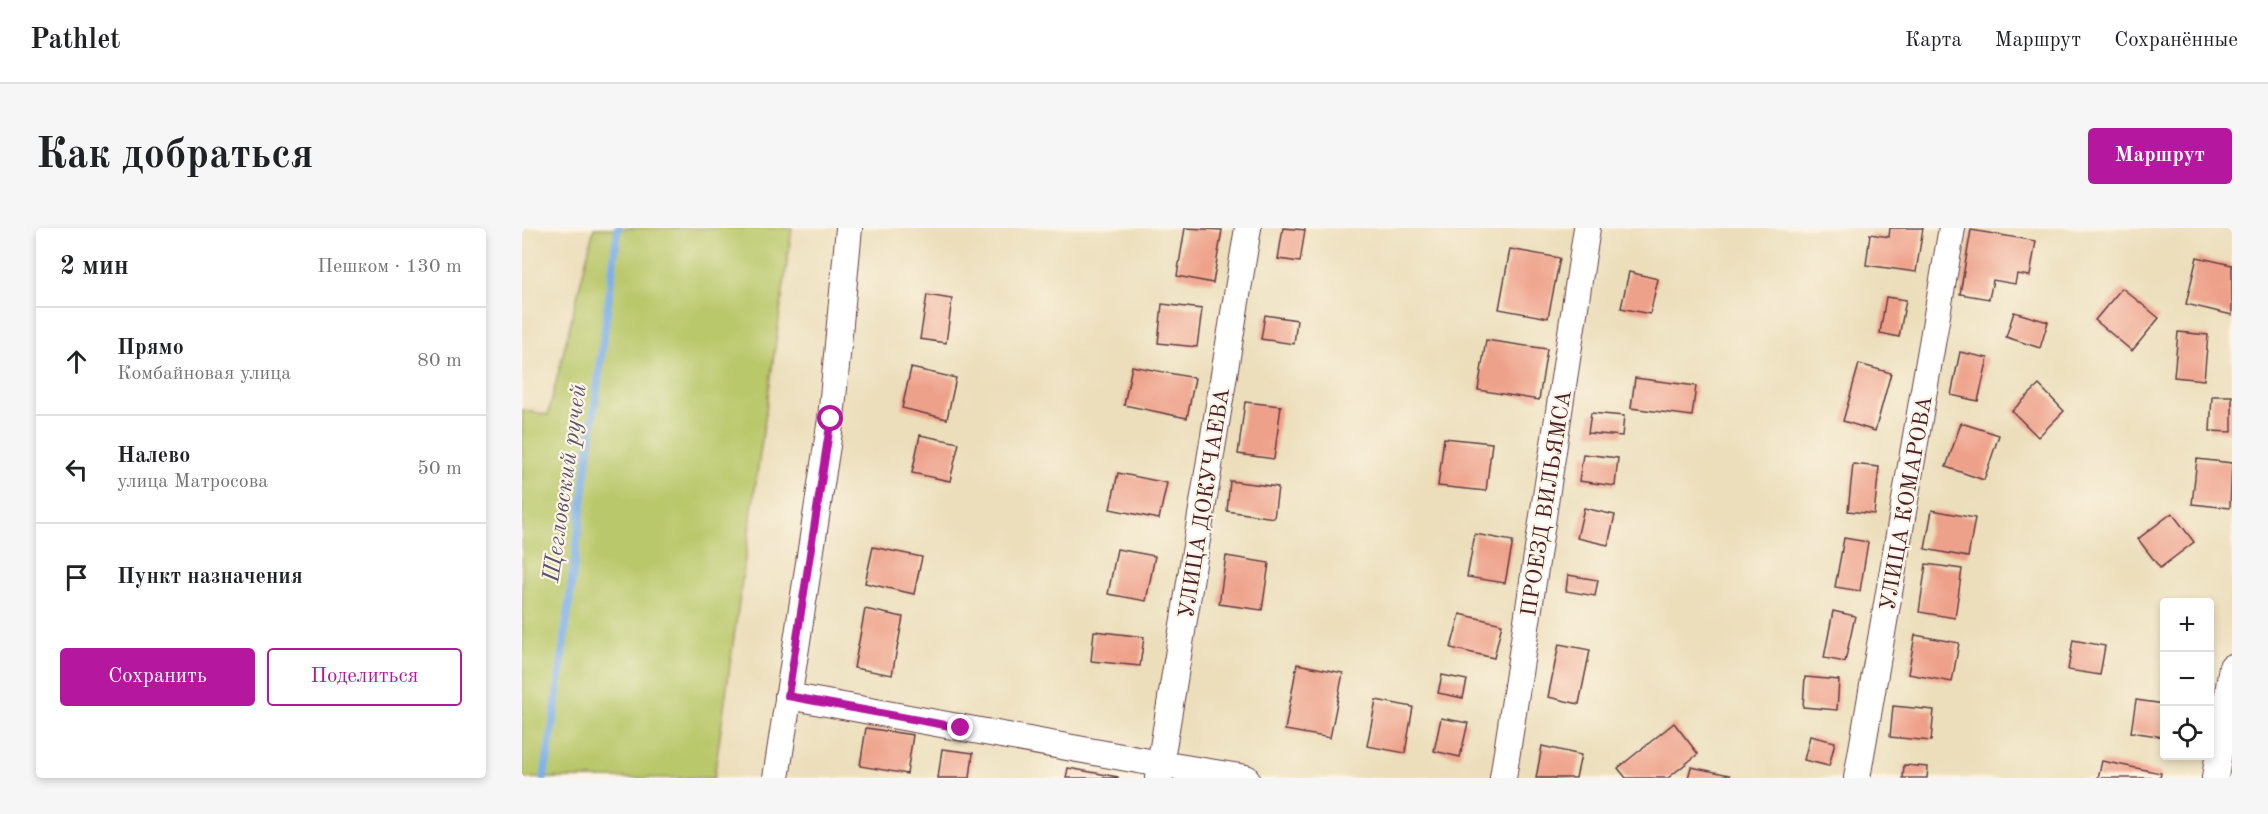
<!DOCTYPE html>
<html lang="ru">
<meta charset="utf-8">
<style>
:root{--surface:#fff;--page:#f6f6f6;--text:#202124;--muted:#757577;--line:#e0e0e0;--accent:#b5179e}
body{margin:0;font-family:"Old Standard TT",serif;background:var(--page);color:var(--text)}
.controls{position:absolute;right:18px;bottom:18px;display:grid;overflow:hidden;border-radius:6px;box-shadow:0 3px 9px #0003}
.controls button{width:54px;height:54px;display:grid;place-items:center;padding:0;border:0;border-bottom:2px solid var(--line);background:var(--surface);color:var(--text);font:30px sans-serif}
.stop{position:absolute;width:18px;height:18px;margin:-14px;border:4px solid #b5179e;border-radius:50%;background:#fff}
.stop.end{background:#b5179e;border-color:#fff;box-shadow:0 2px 6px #0008}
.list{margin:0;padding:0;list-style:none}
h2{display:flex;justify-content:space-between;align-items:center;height:78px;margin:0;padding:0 24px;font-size:26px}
h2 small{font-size:20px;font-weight:400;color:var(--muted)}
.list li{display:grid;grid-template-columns:39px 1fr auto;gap:18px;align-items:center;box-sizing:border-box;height:108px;padding:0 24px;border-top:2px solid var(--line)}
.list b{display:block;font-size:22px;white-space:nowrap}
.list p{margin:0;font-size:20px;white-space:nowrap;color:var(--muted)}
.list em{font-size:20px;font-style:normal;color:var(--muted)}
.actions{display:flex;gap:12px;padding:18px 24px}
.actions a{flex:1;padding:14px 0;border:2px solid var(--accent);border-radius:6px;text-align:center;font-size:21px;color:var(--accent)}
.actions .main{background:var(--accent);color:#fff}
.icon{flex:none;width:33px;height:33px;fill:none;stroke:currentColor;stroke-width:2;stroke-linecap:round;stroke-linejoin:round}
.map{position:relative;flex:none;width:1710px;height:550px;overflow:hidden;border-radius:6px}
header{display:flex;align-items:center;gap:36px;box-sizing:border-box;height:84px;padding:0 30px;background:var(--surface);border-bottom:2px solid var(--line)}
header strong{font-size:28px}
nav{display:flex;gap:33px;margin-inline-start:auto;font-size:21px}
.intro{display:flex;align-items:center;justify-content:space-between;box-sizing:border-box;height:144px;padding:0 36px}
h1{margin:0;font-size:42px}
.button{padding:15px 27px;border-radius:6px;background:var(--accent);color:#fff;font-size:21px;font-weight:700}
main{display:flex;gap:36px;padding:0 36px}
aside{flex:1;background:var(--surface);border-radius:6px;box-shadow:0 3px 9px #0003}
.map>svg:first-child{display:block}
.green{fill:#b9c86a;stroke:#82744a;stroke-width:1.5}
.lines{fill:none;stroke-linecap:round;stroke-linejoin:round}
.stream{stroke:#7daee8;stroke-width:8}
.building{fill:#eea18a}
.street-casing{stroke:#623c41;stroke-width:28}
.street{stroke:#fff;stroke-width:26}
.route{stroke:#b5179e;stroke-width:8}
.labels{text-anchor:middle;stroke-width:4.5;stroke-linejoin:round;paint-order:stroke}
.street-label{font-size:22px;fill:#4a1f2b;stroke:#fcf5e5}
.water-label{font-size:24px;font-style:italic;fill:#5c516d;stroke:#fcf5e5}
</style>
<header>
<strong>Pathlet</strong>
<nav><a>Карта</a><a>Маршрут</a><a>Сохранённые</a></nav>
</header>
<div class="intro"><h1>Как добраться</h1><a class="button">Маршрут</a></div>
<main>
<aside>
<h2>2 мин<small>Пешком · 130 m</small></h2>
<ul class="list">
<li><svg class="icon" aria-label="ahead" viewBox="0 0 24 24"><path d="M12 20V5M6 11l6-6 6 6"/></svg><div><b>Прямо</b><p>Комбайновая улица</p></div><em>80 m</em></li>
<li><svg class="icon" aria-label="left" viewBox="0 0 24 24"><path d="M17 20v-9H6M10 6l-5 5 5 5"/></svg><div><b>Налево</b><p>улица Матросова</p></div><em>50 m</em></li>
<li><svg class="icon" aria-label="arrive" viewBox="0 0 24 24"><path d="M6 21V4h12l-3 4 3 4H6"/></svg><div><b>Пункт назначения</b></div></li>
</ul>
<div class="actions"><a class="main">Сохранить</a><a>Поделиться</a></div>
</aside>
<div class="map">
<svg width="1710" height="550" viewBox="0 0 1710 550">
<rect width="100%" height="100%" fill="#fcf5e5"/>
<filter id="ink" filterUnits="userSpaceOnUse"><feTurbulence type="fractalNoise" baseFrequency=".0167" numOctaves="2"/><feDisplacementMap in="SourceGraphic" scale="12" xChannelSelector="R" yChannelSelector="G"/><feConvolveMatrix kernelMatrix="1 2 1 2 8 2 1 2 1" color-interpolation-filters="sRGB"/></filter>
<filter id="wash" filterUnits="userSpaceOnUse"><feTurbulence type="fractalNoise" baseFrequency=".008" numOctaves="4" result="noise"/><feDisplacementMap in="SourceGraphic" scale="24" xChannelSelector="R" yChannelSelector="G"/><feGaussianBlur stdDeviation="1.35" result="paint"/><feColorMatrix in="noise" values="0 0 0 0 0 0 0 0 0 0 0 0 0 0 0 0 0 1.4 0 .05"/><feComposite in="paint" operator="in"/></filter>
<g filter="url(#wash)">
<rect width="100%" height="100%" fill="#ecdebb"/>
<path class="green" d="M72,0H270L192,550H0V182L26,187Z"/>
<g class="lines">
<path class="stream" d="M22,550L32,491L96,0"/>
</g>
<g id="blocks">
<g class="building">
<path d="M663,0L700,2L691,55L655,48Z"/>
<path d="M761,0L783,2L778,34L756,31Z"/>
<path d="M1368,0H1401L1394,44L1344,37L1348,6L1367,9Z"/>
<path d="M1449,2L1514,13L1508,48L1495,46L1493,56L1471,52L1467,71L1438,66Z"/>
<path d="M988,21L1038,30L1026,90L977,81Z"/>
<path d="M1675,29L1710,37V87L1664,76Z"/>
<path d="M1107,44L1136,51L1128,86L1099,80Z"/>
<path d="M1600,60L1637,90L1610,123L1573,92Z"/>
<path d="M405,67L430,71L424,115L398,111Z"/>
<path d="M1364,69L1384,72L1377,109L1358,105Z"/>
<path d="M640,76L680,81L675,119L636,115Z"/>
<path d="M1492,84L1526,94L1518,120L1484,109Z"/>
<path d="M743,87L775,92L772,116L739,111Z"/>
<path d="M1656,104L1686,107L1682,152L1652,149Z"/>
<path d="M964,112L1025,121L1017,172L956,162Z"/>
<path d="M1438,124L1466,130L1456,173L1429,167Z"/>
<path d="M1337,136L1369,145L1353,203L1321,193Z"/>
<path d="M610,138L673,150L665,190L602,177Z"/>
<path d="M389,140L434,150L425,191L380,180Z"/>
<path d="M1113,150L1174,158L1170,188L1109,180Z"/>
<path d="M1517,157L1542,183L1516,209L1490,183Z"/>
<path d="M1690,168H1710V204L1688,203Z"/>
<path d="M723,174L759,178L752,231L716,226Z"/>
<path d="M1069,185L1102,188L1100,208L1066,205Z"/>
<path d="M1439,195L1477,207L1462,252L1424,239Z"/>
<path d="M398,207L437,215L428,253L390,245Z"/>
<path d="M922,210L970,215L964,263L916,258Z"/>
<path d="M1061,226L1096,230L1093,258L1057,253Z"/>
<path d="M1675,231L1710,235L1708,280L1670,276Z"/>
<path d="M1331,236L1357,239L1352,286L1326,283Z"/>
<path d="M596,245L645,255L637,291L588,281Z"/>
<path d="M708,253L756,259L752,290L705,283Z"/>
<path d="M1062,280L1093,287L1086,317L1055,310Z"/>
<path d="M1410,282L1453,290L1446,329L1403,321Z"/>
<path d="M1650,285L1672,314L1638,340L1616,311Z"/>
<path d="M953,306L991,313L983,355L945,349Z"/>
<path d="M1322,310L1346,314L1338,363L1313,359Z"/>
<path d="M351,319L400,329L392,366L343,355Z"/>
<path d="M595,321L633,328L624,373L586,366Z"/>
<path d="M704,328L747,335L740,382L697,376Z"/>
<path d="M1404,336L1440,341L1433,390L1397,384Z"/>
<path d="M1046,347L1076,352L1073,368L1044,363Z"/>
<path d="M343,381L381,389L370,447L332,440Z"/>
<path d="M1311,383L1333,388L1323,434L1302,430Z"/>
<path d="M938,386L980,396L972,430L929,420Z"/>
<path d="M572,403L622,409L618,438L569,433Z"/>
<path d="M1393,407L1437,415L1430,454L1386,446Z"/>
<path d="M1551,412L1583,418L1578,447L1546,442Z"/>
<path d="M1037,416L1068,422L1057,476L1026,469Z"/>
<path d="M775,436L821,445L808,510L763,502Z"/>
<path d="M920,447L945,452L941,470L916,465Z"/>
<path d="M1283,449L1317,452L1315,482L1281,479Z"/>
<path d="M854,472L891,479L883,525L845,518Z"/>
<path d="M1614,472L1642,476V509L1609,504Z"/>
<path d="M1371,478L1412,482L1409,513L1368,509Z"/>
<path d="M919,490L946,495L938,529L912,523Z"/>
<path d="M1152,495L1176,526L1146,550H1104L1096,540Z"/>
<path d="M344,500L391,507L385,546L338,538Z"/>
<path d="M1288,508L1313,514L1307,538L1282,532Z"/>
<path d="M1020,518L1059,527L1054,550H1014Z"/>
<path d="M420,521L451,525L448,550H416Z"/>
<path d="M1580,533L1639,545L1638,550H1576Z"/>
<path d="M1382,537L1406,539L1405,550H1381Z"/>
<path d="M1169,539L1208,547V550H1166Z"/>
<path d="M546,540L596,549V550H544Z"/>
</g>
</g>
</g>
<g filter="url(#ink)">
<use href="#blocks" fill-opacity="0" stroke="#623c41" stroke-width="1.5"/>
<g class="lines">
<g class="street-casing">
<g id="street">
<path d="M266,468L638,536L724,550"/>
<path d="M254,550L309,191L327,0"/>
<path d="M636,550L726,0"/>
<path d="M981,550L1065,0"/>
<path d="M1335,550L1430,0"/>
<path d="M1693,550L1710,439"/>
</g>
</g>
<use href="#street" class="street"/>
</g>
</g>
<g class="lines" filter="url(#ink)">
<path class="route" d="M309,191L266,468L439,500"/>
</g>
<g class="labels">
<g class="street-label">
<text transform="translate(681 275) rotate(-81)" y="8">УЛИЦА ДОКУЧАЕВА</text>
<text transform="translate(1023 275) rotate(-81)" y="8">ПРОЕЗД ВИЛЬЯМСА</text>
<text transform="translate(1383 275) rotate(-80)" y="8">УЛИЦА КОМАРОВА</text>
</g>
<g class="water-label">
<text transform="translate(42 255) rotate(-82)" y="8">Щегловский ручей</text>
</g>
</g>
</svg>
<div class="controls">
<button>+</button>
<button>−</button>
<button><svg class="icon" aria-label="locate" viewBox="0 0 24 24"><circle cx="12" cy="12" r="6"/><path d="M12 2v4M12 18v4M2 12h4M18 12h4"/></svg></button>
</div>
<div class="stop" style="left:309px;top:191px"></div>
<div class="stop end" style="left:439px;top:500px"></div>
</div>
</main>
